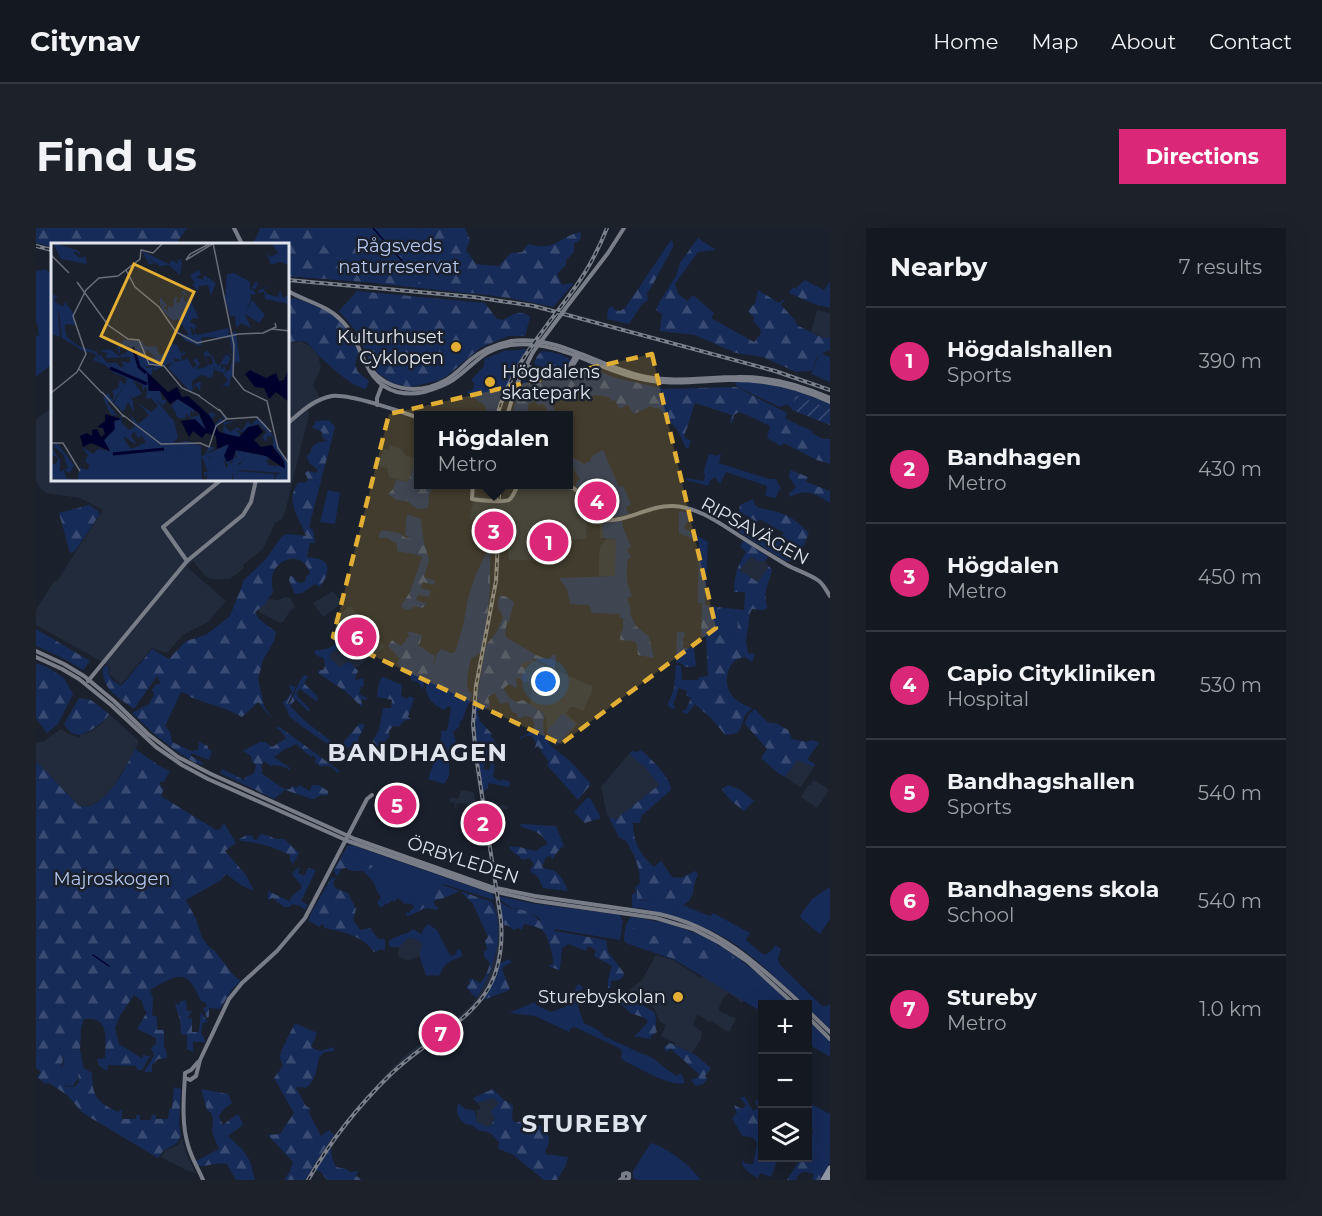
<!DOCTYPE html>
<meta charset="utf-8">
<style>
:root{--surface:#141821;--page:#1d212a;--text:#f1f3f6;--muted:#9da0a5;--line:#33373f;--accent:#db2777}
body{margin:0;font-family:Montserrat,sans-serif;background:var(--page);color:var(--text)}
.controls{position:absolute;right:18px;bottom:18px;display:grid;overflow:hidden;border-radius:0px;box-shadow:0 6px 24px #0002}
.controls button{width:54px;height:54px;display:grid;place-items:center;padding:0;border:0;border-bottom:2px solid var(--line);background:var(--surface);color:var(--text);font:30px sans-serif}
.you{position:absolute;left:510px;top:454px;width:21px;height:21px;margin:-15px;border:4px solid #fff;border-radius:50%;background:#1a73e8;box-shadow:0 0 0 9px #1a73e833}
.badge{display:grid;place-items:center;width:39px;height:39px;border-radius:50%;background:var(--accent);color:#fff;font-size:20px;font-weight:700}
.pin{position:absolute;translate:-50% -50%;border:3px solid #fff;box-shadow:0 2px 6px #0006}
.popup{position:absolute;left:378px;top:183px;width:159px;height:78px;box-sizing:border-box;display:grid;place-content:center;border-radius:0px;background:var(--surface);filter:drop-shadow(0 2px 4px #0005);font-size:20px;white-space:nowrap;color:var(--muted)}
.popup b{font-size:22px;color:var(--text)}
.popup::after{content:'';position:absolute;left:50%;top:100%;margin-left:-12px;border:12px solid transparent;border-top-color:var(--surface)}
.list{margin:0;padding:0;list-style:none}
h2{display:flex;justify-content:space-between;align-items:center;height:78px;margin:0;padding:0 24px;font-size:26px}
h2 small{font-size:20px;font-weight:400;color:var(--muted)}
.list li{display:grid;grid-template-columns:39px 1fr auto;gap:18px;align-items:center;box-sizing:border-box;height:108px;padding:0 24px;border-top:2px solid var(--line)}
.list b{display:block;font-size:22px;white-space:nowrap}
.list p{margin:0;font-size:20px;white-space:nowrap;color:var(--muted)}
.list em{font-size:20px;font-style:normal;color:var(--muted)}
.icon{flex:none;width:33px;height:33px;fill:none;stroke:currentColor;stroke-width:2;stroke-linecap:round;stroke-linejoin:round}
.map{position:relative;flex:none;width:794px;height:952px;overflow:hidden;border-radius:0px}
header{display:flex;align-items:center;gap:36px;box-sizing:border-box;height:84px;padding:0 30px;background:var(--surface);border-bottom:2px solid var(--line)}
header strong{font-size:28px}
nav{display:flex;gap:33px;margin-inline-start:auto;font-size:21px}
.intro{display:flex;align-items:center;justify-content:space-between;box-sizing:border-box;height:144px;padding:0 36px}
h1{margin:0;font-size:42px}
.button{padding:15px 27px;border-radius:0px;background:var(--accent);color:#fff;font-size:21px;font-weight:700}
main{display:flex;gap:36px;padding:0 36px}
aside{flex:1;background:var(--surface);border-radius:0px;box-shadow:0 6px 24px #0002}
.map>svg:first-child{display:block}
.built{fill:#222b3c}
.green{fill:#172b59}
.forest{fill:url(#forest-firs);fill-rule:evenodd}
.wetland{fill:url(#wetland-marsh)}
.garden{fill:url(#garden-furrows)}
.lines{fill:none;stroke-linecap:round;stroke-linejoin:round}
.stream{stroke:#00002c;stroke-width:1.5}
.secondary{stroke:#787d87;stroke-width:4}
.primary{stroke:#9097a5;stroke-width:5}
.rail-casing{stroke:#7a808a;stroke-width:4}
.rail{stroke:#1a202c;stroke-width:1.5;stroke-dasharray:4.5;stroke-linecap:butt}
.secondary-bridge{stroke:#787d87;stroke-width:4}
.marked{fill:#e2af34;fill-opacity:0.2;stroke:#e2af34;stroke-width:4.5;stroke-dasharray:12 8;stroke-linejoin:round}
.poi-dot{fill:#e2af34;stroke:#1a202c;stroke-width:2}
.labels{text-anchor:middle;stroke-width:5;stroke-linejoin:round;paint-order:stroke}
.park-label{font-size:18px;fill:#b5c8f0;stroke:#1a202c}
.poi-label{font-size:18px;fill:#dfe4ec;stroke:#1a202c;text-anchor:end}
.street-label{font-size:18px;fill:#dfe4ec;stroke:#1a202c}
.district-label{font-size:24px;font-weight:bold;letter-spacing:1.5px;fill:#dfe4ec;stroke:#1a202c}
.inset-river{fill:none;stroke:#00002c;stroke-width:3}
.inset-road{fill:none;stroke:#696e79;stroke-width:1.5}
.view{fill:#e2af34;fill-opacity:0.15;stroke:#e2af34;stroke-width:3}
.inset-edge{fill:none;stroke:#dfe4ec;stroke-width:3}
</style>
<header>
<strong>Citynav</strong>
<nav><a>Home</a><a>Map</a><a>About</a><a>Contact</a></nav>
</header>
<div class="intro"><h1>Find us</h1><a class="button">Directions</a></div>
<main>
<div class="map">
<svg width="794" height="952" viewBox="0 0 794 952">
<defs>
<pattern id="forest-firs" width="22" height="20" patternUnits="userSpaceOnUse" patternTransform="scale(1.5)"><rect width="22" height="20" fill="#172b59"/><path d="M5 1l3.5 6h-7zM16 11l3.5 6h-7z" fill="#384a71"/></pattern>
<pattern id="wetland-marsh" width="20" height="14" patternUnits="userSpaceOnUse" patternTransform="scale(1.5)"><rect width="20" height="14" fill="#172b59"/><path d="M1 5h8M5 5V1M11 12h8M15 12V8" fill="none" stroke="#384a71"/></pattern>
<pattern id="garden-furrows" width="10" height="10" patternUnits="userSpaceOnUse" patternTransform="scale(1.5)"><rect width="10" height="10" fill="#172b59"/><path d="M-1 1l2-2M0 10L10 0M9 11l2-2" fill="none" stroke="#384a71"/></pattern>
</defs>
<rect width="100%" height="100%" fill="#1a202c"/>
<g class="built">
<path d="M781,82L794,85V110H788L775,104Z"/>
<path d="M264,113L274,118L282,128L285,139L277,157L286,174L272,182L273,186L250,281L246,291L239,295L227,321L207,337L208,340L194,351H175L170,349L157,333L151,339L190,373L172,394L147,407L131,425L116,420L85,456L74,447L73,444L74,441L70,436L0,397V382L18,353H21L67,282L44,270L10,265L4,260L0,253V191L13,182H16V252H252V116Z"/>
<path d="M354,217L365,221L370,228L377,229L381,235L378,237L372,254L353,249L351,240L339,237L342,229H345L348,221L352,222Z"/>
<path d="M553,253L555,254L559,261L561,262L569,281L564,288L566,289L568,294L567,304L568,310H564V297L551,295L550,311H526V333L473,332L469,294L454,293L451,295L449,304L439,300L441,293L433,291L439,268L472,270L480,258L523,257L540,258L543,260L545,257Z"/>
<path d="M572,311L580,312V348H563V326L565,316L567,317L568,313Z"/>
<path d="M715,329L722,333H729L733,338L723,354L702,342Z"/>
<path d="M297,363L306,375L287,389L277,375Z"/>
<path d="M249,369L254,370L259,379L254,383L247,394L244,395L223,384L222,380L229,373L233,371L242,372Z"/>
<path d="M315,378L329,401L347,416L348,419L323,438L306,442L292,427L304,413L303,404L297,391Z"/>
<path d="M495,431L556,458V463L547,483L538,479H535L530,485L542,496L520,519L511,505L510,488L495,478L494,474L496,460L491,452L484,438V436Z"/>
<path d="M73,486L103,513L92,536L86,543L79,557L66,571L59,575L49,579L43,578L0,533V515L8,513L25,501L33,506L44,510V507L52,505L66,496Z"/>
<path d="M593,526L609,539L623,557L578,593L571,587L565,559Z"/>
<path d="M761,531L778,539L766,558L764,559L749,549Z"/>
<path d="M778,552L788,558L793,562L781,580L765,569L772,557L774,558Z"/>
<path d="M425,562L437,564L440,573L472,578L471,582L443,578L444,590L430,587L433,577L421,575L420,580H419V575L413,574L415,569L422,571Z"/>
<path d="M459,673H463L467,694L466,726L460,746L451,765L435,785L436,786L433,789L431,788L381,824L356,846L299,912L273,952H269L292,915L349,847L372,825L416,794L431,781L441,770L453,747L459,729L462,707Z"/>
<path d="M372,710L380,711L386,716L387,719L384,728L372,733L362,728L363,719Z"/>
<path d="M620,727L637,732L665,750L672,740L711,769L706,775L693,765L688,769L682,782L693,788L700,790L694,803H690L676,793L674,794L661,786L657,797L666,804L665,811L656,825L638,817L639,815L625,808L630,797L624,794L618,780L598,769L593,762L606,752Z"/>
<path d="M457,870L463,875L454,899L439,894L441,887L439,883L445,880L441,875Z"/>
<path d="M146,910L150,925L159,944H154L125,929L129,923L143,916Z"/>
</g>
<g class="green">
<path d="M223,0H382L391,21L443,40L438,66L329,54L252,48V16H218L224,1Z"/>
<path d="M16,40V136L0,149V107L3,108L1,95H0V43L9,41L14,45Z"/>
<path d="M491,121L473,151L460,187H455L451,183L448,177L430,164L435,163L438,159V154H436V151L448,138V131L468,123Z"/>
<path d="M784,125L794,129V154L775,146Z"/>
<path d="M699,154C732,153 764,163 794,176V181L760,167L755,180L751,176L744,179L701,159Z"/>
<path d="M533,221L538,230L548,236L554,233L556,228L566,222L568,224L583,259L587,258L595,276L590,279L593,286L580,289L564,288L563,284L568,281L561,262H559L555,254C550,253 546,256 543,261L540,258L541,253L544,252L543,250L533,233Z"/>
<path d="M673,226L682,228L683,226H685L683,235L733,251H740L745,261L743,262L740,270L729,268L731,258L690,244L684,256L679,249L674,253L672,258L650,252V250L668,253L669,247L667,245Z"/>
<path d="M292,262L304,265L299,296L284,294Z"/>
<path d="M643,283L656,285L648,300L672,314L669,376L662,375L663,314L643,305Z"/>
<path d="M371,286L385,291L388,315L378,313L369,307Z"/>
<path d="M586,293L587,299L595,319L591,321L595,330L592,331C590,344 590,355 596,368L591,370L595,382L594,386L600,398L598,400L587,390H584L583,386L556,385L554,379L552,377L534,376L531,361L523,350L579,348L580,312L568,310L566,300L568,294Z"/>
<path d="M452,314L451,330L452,337V356L449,367L451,374L446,399L436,407L442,409L440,419L442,424L441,428L435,430C433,439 429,457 433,464L436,465L434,475L432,476L426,493H424L423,499L417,504L423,524L413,526V548L408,556L392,551C394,546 395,542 397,537C398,534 400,531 402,528C404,522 405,511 405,503H411L415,481L413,478L408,482C399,477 392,473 390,462C390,459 390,455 388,452L397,446L396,442L400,430L399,428L405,421L415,425L419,424L427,398L432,370L440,346L449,327Z"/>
<path d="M686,380L693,381C700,389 703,393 701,403C691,409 685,408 675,404L673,397V385Z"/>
<path d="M526,486H528L538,495L540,496L521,517L520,516L522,513L511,503Z"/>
<path d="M316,617L457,666L458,672L407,656L401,661L400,672L396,673L393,680L388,681L375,687L373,684L378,679C376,675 373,675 369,676L362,670L358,674L356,672L352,676L351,675L345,680L341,675L345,669C340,664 340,658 336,652H338V646L334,641L332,632L320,627L309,629L306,628L311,618Z"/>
<path d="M794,659V691L784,706L767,692L764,688L776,671Z"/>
<path d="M601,663V668L605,673C610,673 616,672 621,673C632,675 636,681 647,677L661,683L674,688L677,685L714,705L710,712L725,725L729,727L735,723L739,717L745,721L742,730L744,737L786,778H791L794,775V801L772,780V776H768C740,751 713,721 678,704C654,692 629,686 603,680L598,681L596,678V667Z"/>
<path d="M462,668L495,675L584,687L587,693L584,712L518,701L515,695L504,694V691L497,686L480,680L477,681L463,671Z"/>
<path d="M595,689C670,698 703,727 755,776H726V784L639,732L590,715L588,713C588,706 589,694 595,689Z"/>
<path d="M392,696L401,702L413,726L416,728L420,726L421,722L424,721L427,728C413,734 410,733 403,748L395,747L390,748C389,741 383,732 384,726C384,722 386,720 386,716L380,711L372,710L363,719H355L353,717V713L359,709L364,708V707L374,704L377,701L385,706C388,703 387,699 392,696Z"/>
<path d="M542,756L547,759L543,768L546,770L542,779L548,795L562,802L568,808L604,825C619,828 628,841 641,848L645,845L649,855C634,859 605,841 590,834L585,830L586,825L585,821L541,800L537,799L534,801L533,804L499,788L473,785L499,774L500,777L515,784L529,779Z"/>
<path d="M772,792L794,813V829L772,816Z"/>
<path d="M37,821L44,822L48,840L42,846V850L37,858C27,861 24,850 24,841L27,837L28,827Z"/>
<path d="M772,872C778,879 786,881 794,886V915L790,920L792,926L786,932L780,929L775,932H772L777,925L782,914L780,901L772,885Z"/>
<path d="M616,915C636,923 652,936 665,952H602L597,950V943L614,916Z"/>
<path d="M721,917L723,925L726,926V930H740L742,931L735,949L724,945L722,950C714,946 705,940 706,932L710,936H717Z"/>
</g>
<g class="forest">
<path d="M0,0H151L140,16H16V19L0,15Z"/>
<path d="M223,0H327L328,6L333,9L335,14L329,16L326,19C331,31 337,42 329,54L252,48V16H217L224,1ZM306,0L313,7L309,18L303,24L289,20L286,9Z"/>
<path d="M383,0H429L434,12L430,22L440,36L463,38L475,25C485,24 486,27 492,16C521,24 523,8 545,4C545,11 545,13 538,15V24L530,32V37L521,46L526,57L536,55L537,56L517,79L474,70L421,63C414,55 407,49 396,48C388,34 380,16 383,0Z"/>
<path d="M662,10L680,22L662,24L639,56L642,66L651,73L657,67L678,85L675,90L718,114L724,107L725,102L717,93L718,89L712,83L719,75L722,62L743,75L750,70L745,77L758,91L762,98C773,102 783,111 794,110V122C777,129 783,127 776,143L760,144L727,129L700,125L659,107L624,103L626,86L620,82L624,73L640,48L644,35Z"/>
<path d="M635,12L637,15V19L617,56L611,65L612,72L606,76L593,96L571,91L572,81L576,78L579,82L584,83L589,80L598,67Z"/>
<path d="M355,34L360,35L368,44L377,47L380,52L385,55L384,59L341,54L339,47L340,40L345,37L349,40L355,41Z"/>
<path d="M769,52L788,62L794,54V80L778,76L753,65L756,60H760Z"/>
<path d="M321,63L449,75L461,91L467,92C476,87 484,80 494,89L489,108H472L444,120L412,147L402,153L373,159L356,155L342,145L334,134L320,103L303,83Z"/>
<path d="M252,66L253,67V71L259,70L289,82L298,88L306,95L322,119V125L319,137L322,144L333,153L330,161C314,158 292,136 280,125C276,120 273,114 266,113C262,112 256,114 252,115Z"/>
<path d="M506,123C516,124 527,125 535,133C526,148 511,145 498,136L501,128Z"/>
<path d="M548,137L580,150L628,161L700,159L751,185L749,190L754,193L776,203V205L787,211H794V236L781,232L748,215L745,218L731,210L734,198L713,188L703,184L698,187L696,195L694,194L696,187L659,175L648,209L655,213L652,221L650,220L642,203L623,180H617L615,178L598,186L592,177L583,181L579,172L575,173L573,169L559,167L551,169L543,163L537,165L535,164L515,173L521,187H513L508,176L502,177L499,173L492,176V184L485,187H476L480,172L488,152C494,157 501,157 507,152H521L534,146H546L545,139Z"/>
<path d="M293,192L299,199L273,299L277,302L279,315H274L271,329C275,330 282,330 286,332C297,339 289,353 283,359L279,356L266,365L259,366L253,352L254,348L258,349L261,354L266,355L270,352V348L274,346C269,325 245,327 237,345C235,351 236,358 237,364L228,377L219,384L223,391L240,404L238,413L227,432L222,451L228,478L236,491L222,474L206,489L192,482L154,469L151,466L145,464L129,498L134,504L136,514L155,523L162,522L163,514L172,518V521L176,523L173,532L155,525V528L167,535V537L157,534L135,519L117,505L96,485L113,476L118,467L116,462L120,456H125L121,448L98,481C81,468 66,462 67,440L70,437L73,441L72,445L76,452L84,457L87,456L116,421L133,431L150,413L170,407L194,388L208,352L229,332L246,308L252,306L270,308C265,294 254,280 257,265C258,261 260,258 262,255L271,254L272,251L269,245L272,243L280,245L282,242C277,237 272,236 271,228L274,225L276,219L281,215L291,213L286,209V204L281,201L276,200L280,193Z"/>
<path d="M381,235H383V256L398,257L393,267L392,280L381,281L371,273L360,272L352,266L357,261L360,252L372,254L378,237Z"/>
<path d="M754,242L772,249L770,254L794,263V275C778,265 772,260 754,269L753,266L760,259L753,249Z"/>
<path d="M717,271L719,277L723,280C746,284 756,287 773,305L764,325L759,332L750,333L703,304L705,301C716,301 717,304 723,312L727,310L735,314L743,312L748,305L724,291L721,294L703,283L704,277Z"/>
<path d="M53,277L62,283L64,286L39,323L34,325L23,285Z"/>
<path d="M454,293V359L451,393L444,426H442L440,418L442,410L435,408L446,399L448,391L445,384L448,383L451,374L449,367L450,359L452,356V337L451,330L452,318L449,304L451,295Z"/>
<path d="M346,302L363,305L370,310H374L388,314L393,332L388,349L399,353L398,357L387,354L385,360L395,363L393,369L382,367L380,372L391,376L386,380L378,378L374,382L368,381L365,378L374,364L386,329C378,325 369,325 361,323V316L351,310H343V306Z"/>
<path d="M709,313L732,329L729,333H722L715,329L703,342L722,354L733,338L736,342C732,358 727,362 731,380L727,382L716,381L714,385L710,413L712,425L719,426L716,434L709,429C708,429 701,431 700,432C688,440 688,462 699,471C704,475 710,478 716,480L709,487L704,501L701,505L689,507L677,492L659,476L651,486L646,484L647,482H650L655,470L650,467L651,463L643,460L637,477L639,478L638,481L633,479L632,476L638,461L640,437H643L645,439L646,452H662L663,449L672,448L670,409L665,408L666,376H669L672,378L708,382L709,364H698C699,344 701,340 710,324L704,318L707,314ZM686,380L693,381C700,388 703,392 701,403C691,409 685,408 675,404L673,397V385Z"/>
<path d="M463,368H469L478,374L473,393L471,394L469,406L471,410L500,427L513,432L516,427H519C521,432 519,435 518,440L497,430L496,433L486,435L485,438L488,440L492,453L489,454L482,450L480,451L481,459L479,460L473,456L468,460V462L474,470L480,474L487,472L509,486C507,494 506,503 510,510C514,519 527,527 535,534C542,541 548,549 555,556L542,572L511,537L513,534L502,518L499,520L500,515L496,508H489L485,511L483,510C492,505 504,503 495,489L488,488L485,490H482L480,485L476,484L472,474L464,476L459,465L452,469L454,478L449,482H441L444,493L456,506L455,508L463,519H455L447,541L453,542L455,535L459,537L457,548L461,552L465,553L466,551L474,554L473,559L452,555V559L447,565L440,515L439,479L450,417L460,405L467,389L462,379Z"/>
<path d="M587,390L598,400L600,398L613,409L618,430L602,427L601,416H600L599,413L584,412L585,403H587Z"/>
<path d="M0,401L54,433L47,442L25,429L0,418Z"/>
<path d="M371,403L386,407L383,418L399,428L397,436V446L388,452L387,462L382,454L375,452V448C370,442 365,441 361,435L364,431L352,418L356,412L365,418L373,408Z"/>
<path d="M641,404H648L649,408L647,409V420H658L660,437L658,439H649L646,436L640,434Z"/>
<path d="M300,415L301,416L300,421L295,425L294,430L304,439L311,434L315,435L322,443L319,451L320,452L327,450L328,458L325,459L323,466L331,470L330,472L326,471V479L309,463L282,445L283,442H287C290,438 289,434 287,430L281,428L278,423C286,421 293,422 300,415Z"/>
<path d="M0,435L11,439L28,450L37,466L22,496L11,505L0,490Z"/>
<path d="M268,447L272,449L268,455L281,468L282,472L280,473L264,461L261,464V468L273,480L274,482L272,483L260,471L254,478L269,493L301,518L305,517L324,495L329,497L322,511V516L318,521L314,519L299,526V521L268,500L254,489L247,474L251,471L256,464L253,458L254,457L260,459L252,475L253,476C259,467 261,455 268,447Z"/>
<path d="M347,449L366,457L365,468L371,471L373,468L378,470L372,489L375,491L369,492L362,499L357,498L353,503V509C345,517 345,520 333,520L343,502L347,480H355L356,472L341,469L343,455L345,450Z"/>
<path d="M43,470L55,472L73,486C69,493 65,495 58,500C46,508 37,511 28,496Z"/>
<path d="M719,481C725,487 731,497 740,495L752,502L756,511L771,514L777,512L783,515L772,530V532L779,536L778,539L761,532L749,549L742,545L725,530L731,521L709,496L712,487Z"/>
<path d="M242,498L304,543L301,545C298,539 291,536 285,539L279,534L280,530L277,527L275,529L260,516L253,520H250L238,529L254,540V542L246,538L236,537L235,538L228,533L225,539L227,543L225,545L248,561H254L257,558L260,560L263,557L274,563L276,557H282L292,563V566L290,568L285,567L280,570L276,571L249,562L238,571L184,545L186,541L208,552L211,548L216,547L219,543L220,537L216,533L215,528L207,523L224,514H229L236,519L249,511L250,510L244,502L241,501Z"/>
<path d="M99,521L125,539L134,543L128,554H124L125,559L128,561L125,568L180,602L184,601L188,595L200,615L189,623L210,647L218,663L205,657L190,646L185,652L150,672L160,691L166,710L173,719L179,723L198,748L205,753L197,760L184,781L173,780V789L171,790L167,780L171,779L169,774L165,773C162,768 160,761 156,756C145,739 126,756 114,762L117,770L116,787L121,789V802H128V820L130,822L131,830L122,831L116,837V844H109V842L118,828L115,820L120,816V810L101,801L111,784L108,781L106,773L98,767L85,786L79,800L83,816L106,830L108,826L110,828H114L106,842H101L100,838L72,837L71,843L63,838L61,831L69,830C69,812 75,788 48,791L45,800L44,822L37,821L28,827C25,839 22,846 29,858L32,859H39L43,854L42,846L48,840L56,845C56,869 61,874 82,884L86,881V891H100V887H104V892H115L116,887H120V891H132L133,882L136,880L138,859L145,861L143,895L145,908L141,915L127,923L122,930L55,890L46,884L31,867L13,855L9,856L1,849L5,844L0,840V533L43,578C69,584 90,539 99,521Z"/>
<path d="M605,522C615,531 634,548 635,562L605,588L604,595H597C597,614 604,627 618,639L625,633L636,649L645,650L659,643L662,646L658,657L657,666L652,674L644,679L631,677L622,673L601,672V664L599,660L604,655L603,642L598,627L590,613L583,609L573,590L575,589L579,592L623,557L609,539L593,526L597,523L600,524Z"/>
<path d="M692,557L703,561L718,573L708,583L693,571L686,561Z"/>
<path d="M551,570H554L565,590L549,595L538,584Z"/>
<path d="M485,596L520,598L528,618L522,623L516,632L515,628L510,629L506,639C509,641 513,641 516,642C524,644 529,656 532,663L507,660C503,653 504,648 496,645L494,641L498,637L494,630L486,632C482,626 476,625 473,619C483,617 491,622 500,623L504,620L510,617L511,614C502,602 496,603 484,598Z"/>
<path d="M225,606L233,608L239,611H248L263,625L257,636L254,632V627C237,619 223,614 205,613L203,611L211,607L217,608V611L220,612Z"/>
<path d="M320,627L332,632L333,636L337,638L334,641L341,648L338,652H336L327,643H316L310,640L305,641L302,648L299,646L298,641L306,628L309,629Z"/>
<path d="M262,640H264L262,645L268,648L272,640L280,642L265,673L272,677L269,682L264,678L256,676L253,679H248L237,670L232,672V663L253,673L257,667L265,661V657L256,646L257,644Z"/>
<path d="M295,650H300L297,655L299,660L312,665L320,681L317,692L324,702L334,700L342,711H349V723L346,721L338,724C327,708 306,703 288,700V697L285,696L284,699L273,693L274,687Z"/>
<path d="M406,657L456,674C471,705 457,743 441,770L436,766L431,760V757L434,756L433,751H437L444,755C450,750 452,742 454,735L448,729V723L451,722L449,712L452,709L437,676L424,663L408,670L397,673L400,679H403L401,682L388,679C385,683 377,686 371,688L370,686L371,684L374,685L379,679L375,673L378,672L383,676L384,678H385V673L389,671L388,668L390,663L391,666V669L394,670L401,661Z"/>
<path d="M463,673L475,681C486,680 498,685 504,694L509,693L517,696L519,703L570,712L572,724L588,745L587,749L583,752L575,753V760H572V752L576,738L558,728L560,722L552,718L550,723L533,716L526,720L524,741L523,742L512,738L517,736C518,729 512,708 507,703C503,699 494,697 488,696L486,702L482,700L478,702L471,697L469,698L467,694Z"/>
<path d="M596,700L609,703L616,708H619V703L627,702C635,709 636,721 644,727V730L639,731L591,715L593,701Z"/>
<path d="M644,704L647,705L652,710L654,709L656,705L659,706C670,712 683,716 687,729L690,725L694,726L699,730L697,731L692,728L680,738L673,736L667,743L664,742L663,739L665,737L661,732L658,737L657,736V729L644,711Z"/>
<path d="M473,731L476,734L467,739L466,741L474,762L447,772L457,755L463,736Z"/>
<path d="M590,763L600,773L618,784C622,793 618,797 621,804L615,808V811L604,809H598L612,794L609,790L594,785C585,773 581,777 569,772V771L590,770Z"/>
<path d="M150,772L151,783H156L152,790L153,791L156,790V804H163L165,784L172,794L167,795L165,805L169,812V814H157V824L151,821V807L145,806L144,792L139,776L141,775L142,777L144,776L143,774Z"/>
<path d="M259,795L281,805L275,819L284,823L298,819V823L289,824L283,829C281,841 280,852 270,860L266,859L264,861L262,858L260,860L270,878L275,881L272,883L285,908L291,903H294L298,907L287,923L269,952H248L254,943L257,934L232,907L244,906L258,885L238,850L247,838L243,827L246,825L245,823Z"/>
<path d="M634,815L658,826L675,840L669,848L671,851L667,856L660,858L655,852L661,850L663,846L635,821L630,824L628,819Z"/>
<path d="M165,861L192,866L196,875L188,881L183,888L187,897L200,887H203L207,897L192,908L207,922L214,933L219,952H200L191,936C180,934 174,938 163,938L160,933L183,921L176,904L177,890L175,885L171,882Z"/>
<path d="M457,861L467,871L477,878L476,891L478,894C491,893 513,894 513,913C513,917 509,922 509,926L532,929L530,937L521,952H508L476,926L462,921L463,914C459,911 457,906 452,904C449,903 445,904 443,902C441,902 440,900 439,899C436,897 433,897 430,896C421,891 420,883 422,875L429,881C439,881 441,885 440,894L454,899L458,891L455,883L463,875L457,870L441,875L437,870Z"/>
<path d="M704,869H709L717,883L723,880L719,874L720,872L723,871L726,878V926L723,925L720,913L716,909L706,908L696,890L701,885L698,877L706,881L710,877Z"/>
<path d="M772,885C777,895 785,907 781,919C779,923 775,927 772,931L775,932L782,929L786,931L792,926L790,920L794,915V935L784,952H776L778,946C769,943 764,942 760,952H751L763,933L768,930H772V923L777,903L776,900H772Z"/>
<path d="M293,920H295L296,930L300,939L310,941L314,944L322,943L320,948L327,952H291L285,944L279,942Z"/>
</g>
<path class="wetland" d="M337,0H360L362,4L361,8L366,19L365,21L361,19V22L371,36L372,40Z"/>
<path class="garden" d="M760,167L794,181V197L756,182L755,180Z"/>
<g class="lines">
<g class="stream">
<path d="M337,0L375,43L379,45L384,43"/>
<path d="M57,727L73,738"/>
</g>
<g class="secondary">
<path d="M198,0L206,16"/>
<path d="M252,63C269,73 290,77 304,91C329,114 324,153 361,164C370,166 379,166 388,164C398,161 408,158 417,152C439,137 446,121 475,117C520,111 559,140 601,150C632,158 661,153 692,152C728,151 762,159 794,174"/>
<path d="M529,81L572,25L588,0"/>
<path d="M506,112L524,88"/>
<path d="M330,134C347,163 382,168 410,152C419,147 426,139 434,132C446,122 460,116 475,113C522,107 562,138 606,148C638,155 669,149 701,149C734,148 765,157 794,170"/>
<path d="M490,137C514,150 529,156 543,127"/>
<path d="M533,139L541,125"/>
<path d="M341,177V170L346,157"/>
<path d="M471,188L480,158L497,124"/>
<path d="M252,195C265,184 278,171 296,168C314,166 364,183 383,190"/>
<path d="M437,256L436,271C444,272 466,275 473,272C477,269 479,263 481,259C496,259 524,255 537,260C552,267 543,290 565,292C591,295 612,277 637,278C663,279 686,297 707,310C721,319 736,328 751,337C760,342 775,347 783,353C788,357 791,364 794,368"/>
<path d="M151,333L127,299L185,252"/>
<path d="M0,423L28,436L48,448L78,473L112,506L142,529L175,546L319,611L455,659L499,668L623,686C682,699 722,736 765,776"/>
<path d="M0,429L26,441L43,451L75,477L120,519L146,537L172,551L312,613L456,663L501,673L620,690L657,701L684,715L711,733L758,776"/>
<path d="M52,453L151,333L207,287L215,274L220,252"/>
<path d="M772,783L794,804"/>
<path d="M772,789L794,811"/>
<path d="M162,834L155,842L149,845C148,868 145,894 152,917C155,929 162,940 167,952"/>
<path d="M149,850L154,852L160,848L164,832L193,771L206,755L241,723L269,690L331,571L336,567"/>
<path d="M584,952L587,950V946L591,945L593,946"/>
<path d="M590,952L593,950V946"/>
</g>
<g class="primary">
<path d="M787,952L794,940"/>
<path d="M791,952L794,948"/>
</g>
<g class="rail-casing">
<g id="rail">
<path d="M0,18L16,22"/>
<path d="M252,52L438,69L498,78L739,143L794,162"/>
<path d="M461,188C475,138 506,105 535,65C550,45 562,23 571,0"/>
<path d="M463,271V256"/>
<path d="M272,952C294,914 322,878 354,847C409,794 472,785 465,692L440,528L437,496L440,458L460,353L463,293"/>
</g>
</g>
<use href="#rail" class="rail"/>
<g class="secondary-bridge">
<path d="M524,88L529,81"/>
<path d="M497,124L506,112"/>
</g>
</g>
<path class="marked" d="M616,126L680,400L525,516L297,409L353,186Z"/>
<g class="poi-dot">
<circle cx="420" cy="119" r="6"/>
<circle cx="454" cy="154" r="6"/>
<circle cx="642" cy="769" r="6"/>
</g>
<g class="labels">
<g class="park-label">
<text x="363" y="24">Rågsveds<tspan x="363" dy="21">naturreservat</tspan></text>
<text x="76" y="657">Majroskogen</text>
</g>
<g class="poi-label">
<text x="408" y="115">Kulturhuset<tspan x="408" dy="21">Cyklopen</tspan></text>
<text x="466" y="150" text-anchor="start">Högdalens<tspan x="466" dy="21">skatepark</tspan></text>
<text x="630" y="775">Sturebyskolan</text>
</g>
<g class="street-label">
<text transform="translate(719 303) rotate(29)" y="6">RIPSAVÄGEN</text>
<text transform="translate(427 632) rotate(18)" y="6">ÖRBYLEDEN</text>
</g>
<g class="district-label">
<text x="382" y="533">BANDHAGEN</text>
<text x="549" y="904">STUREBY</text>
</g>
</g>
<g transform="translate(15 15)">
<rect width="238" height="238" fill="#1a202c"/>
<path d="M14,60L21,69L13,83L16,95L27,103L44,108L55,121L69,125L79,119V101L93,109L94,125L102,124L98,145L61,129L43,110L32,108L11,95L8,67ZM128,85V90L145,94L143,87L146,92L178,85L177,92L185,88L189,120L185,118L177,145L175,142L170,145L177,137L172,131L179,126L182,114L176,109L182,112L179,95L151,94L150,103L135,98L126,89ZM117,100L126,102L131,112L132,108H133L135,110L130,113L131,117L121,115L118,120H111L95,106L105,103L109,113L119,105ZM64,178H68L75,190L72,195L80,206L95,200L99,189L112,201L137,198L150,203L151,238L31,239L45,207L59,208L55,197ZM158,203L164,205L155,211L159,216L166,212L163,209L169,214L173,207L167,221L172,215L175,225L186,214L183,207L190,209L187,217L190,215L195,225L190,219L183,223V227L192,228H183L182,238V226L172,233L161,232L160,238H155L157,230L152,216Z" fill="#172b59"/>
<path d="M2,0L26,7L29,10V12L24,8L23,10L29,15L34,13L36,21L10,16ZM220,0H238V22L229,19L220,22L215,9L219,14L227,10ZM91,8L118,21L121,17L128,22L126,18L129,16H132L128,19H131L129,32L118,22L109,23L97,15L103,21H98ZM148,27L150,32L145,34L152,37L153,32L165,40L160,53L157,42L148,43L147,48L141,41L144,40L139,32ZM205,38L211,47L212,45L220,43L212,46L216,51L227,54L229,47L232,55L238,52V61L214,56L213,49L206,50L210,46L206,41L205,46L201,45L205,51L201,52L199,48ZM133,47L139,56L148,76L142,75L139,79L146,83L143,87L139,83L141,92H145L142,98L127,76L121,78L110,65L113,60L109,63V54L116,62L113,65L117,68V63L122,65L123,54H127L125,59L128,60L132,51L134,60L138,55L133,50L129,51ZM2,51L6,54L3,58L12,64L14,59L22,70L24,82L14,81L13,91L31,107L11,94L9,76L18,75V72L11,75L7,68L9,94L0,91ZM73,97L91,98L94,103L106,104V109L95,106L96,110L87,105L96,117L101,114L117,120L123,113V119L136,116L134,111L142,125L146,122L142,117L145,115L149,121L145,126L156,124L155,115L156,113V122L162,121L160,113H153V109L156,108L162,114L165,120L168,123L175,111L180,115L176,122L170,121V127L173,123L175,127L173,130L164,127V122L161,135L150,132L141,138V146L144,141L150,138L149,148L145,142L140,149L117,125L122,119L102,128L104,123H95V127L87,115L83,122L87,114L81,101L84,109L78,114L56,115L54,114L57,110L49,108L59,106L68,113L74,110V113L78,103H69V111L66,105ZM49,111L56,120H66L70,125L73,123L70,118L77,120L80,115L74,126L80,122L83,132L86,123L93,129L97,147L109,148L111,157H116L112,163L104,156L123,178L127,194L123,199L129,204L133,202H139L134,209L126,208L125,203L90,204L89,201L95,200L91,193L87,195L83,188L80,193L86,202L72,193L78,207L71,204L66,208L54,203L53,197L64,186V178L71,173L70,179L78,187L84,184L79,171L87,181L98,172L87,160L100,169L107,163L100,155L95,156L96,147L93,143V148L91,145L93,140L86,132L82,138L91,151L82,155L79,152L82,158L83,169L77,159L72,169L63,160L73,143L62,159H56L66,173L59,171L52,154L57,150L62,158L63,150L59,149L67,145L69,137L74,142L79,125L72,130L42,117L45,113L49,117ZM126,156L142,165L144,171L140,168L139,175L148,172L155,187L143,176L141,178L135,170L134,176L127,175L121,163L117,167ZM159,169L165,171L160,176L164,182L169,176L174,177L170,171L175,174L174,179L185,178L173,182L179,189L186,184L191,188L197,178L200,182L207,175L213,179L223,194L238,223V238H224L226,231L231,230L190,227L186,228L224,231L223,238H182L183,226L180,238H157L161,232L182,226L183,219L189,222L192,216H188L187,209L190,208L215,213L219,216L215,217L218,222L233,224L231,214L222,205V194L217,193L215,199L211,194L216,189L208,181L197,184L193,190L184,186L191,193L179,194L172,189L173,179L163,184L158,172ZM6,200L23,222L19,230L13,227L15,235L26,238L29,224L36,227L40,222L34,219L37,212L31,204L49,215L52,214L47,205L58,209L53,223L63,217L69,223L68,211L72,215L74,208L88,207L104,210L110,207L123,218L124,209L134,218L123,230L119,227V238H5L0,233V221H5L7,215L0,211V204L9,217V229L17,225L12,211L2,203ZM178,201L175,218L182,216L183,210L185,217L179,218L178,224L172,215L168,221V216L165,223L167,226L153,234V229H159L169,214H161L162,217L155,212L158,219L149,214Z" fill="#172b59"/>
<path d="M183,30L199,39L200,57L194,71L200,85L190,80L185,85L184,73H179L174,55L176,31Z" fill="#172b59"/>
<path d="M201,57L214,72L208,80L194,71Z" fill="#172b59"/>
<path d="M238,125V159L225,149L218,156L213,145L204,144L194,131L199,127L215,135L225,130L228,138L233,137ZM96,129L117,149L126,144L131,154L137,153L159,173L168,189L188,194L197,184L207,182L212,189L203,197L210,204L221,202L233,218L234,226L215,213L185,207L182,216L176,219L173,213L178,201L166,206L165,193L155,190L151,195L142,188L138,194L130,178L144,176L155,187L148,170L127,156L119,161L109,148H98ZM54,171L71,176L63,178L64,186L53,197L59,208L40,200L32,204L29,193L36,190L41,193V187L46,186L50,194L54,191L52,185L46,184L54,178Z" fill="#00002c"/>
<path class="inset-river" d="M82,104L88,124L95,130M59,125L96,141M62,211L113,206"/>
<path class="inset-road" d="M162,0L183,102L182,133L193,147L216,158L227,205L239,222M158,1L139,11L135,17L163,0M0,12L18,30M75,27L84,44L108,64L125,89L146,100L188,91L212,90L225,84L224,80M26,39L57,82L77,96L88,97L98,121L113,123L131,145L149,153M221,86L239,88M28,126L51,150M51,149L73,174M0,150L26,129L35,111L22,73L35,47L48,35L67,33L89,16L90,7L102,10L112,0M148,153L169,168M168,166L176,176L206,174L220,189M72,172L110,201L150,200M0,200H12L29,228M149,200L158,204L165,183L177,175"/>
<path class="view" d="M83,21L143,49L110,121L50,93Z"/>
<rect width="238" height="238" class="inset-edge"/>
</g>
</svg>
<div class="controls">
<button>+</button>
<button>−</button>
<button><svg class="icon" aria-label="layers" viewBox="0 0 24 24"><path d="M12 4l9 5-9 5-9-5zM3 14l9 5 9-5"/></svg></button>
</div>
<div class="you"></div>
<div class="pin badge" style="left:513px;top:314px">1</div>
<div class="pin badge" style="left:447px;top:595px">2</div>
<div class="pin badge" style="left:458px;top:303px">3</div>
<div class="popup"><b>Högdalen</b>Metro</div>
<div class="pin badge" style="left:561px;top:273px">4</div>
<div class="pin badge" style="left:361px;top:577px">5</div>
<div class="pin badge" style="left:321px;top:409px">6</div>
<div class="pin badge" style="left:405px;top:805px">7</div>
</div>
<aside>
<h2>Nearby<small>7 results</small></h2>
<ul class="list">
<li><span class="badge">1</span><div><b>Högdalshallen</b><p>Sports</p></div><em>390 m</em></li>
<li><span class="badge">2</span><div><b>Bandhagen</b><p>Metro</p></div><em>430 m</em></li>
<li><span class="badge">3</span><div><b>Högdalen</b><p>Metro</p></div><em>450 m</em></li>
<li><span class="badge">4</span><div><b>Capio Citykliniken</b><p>Hospital</p></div><em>530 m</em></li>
<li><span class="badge">5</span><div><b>Bandhagshallen</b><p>Sports</p></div><em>540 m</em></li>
<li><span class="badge">6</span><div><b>Bandhagens skola</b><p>School</p></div><em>540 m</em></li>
<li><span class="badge">7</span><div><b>Stureby</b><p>Metro</p></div><em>1.0 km</em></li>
</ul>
</aside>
</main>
